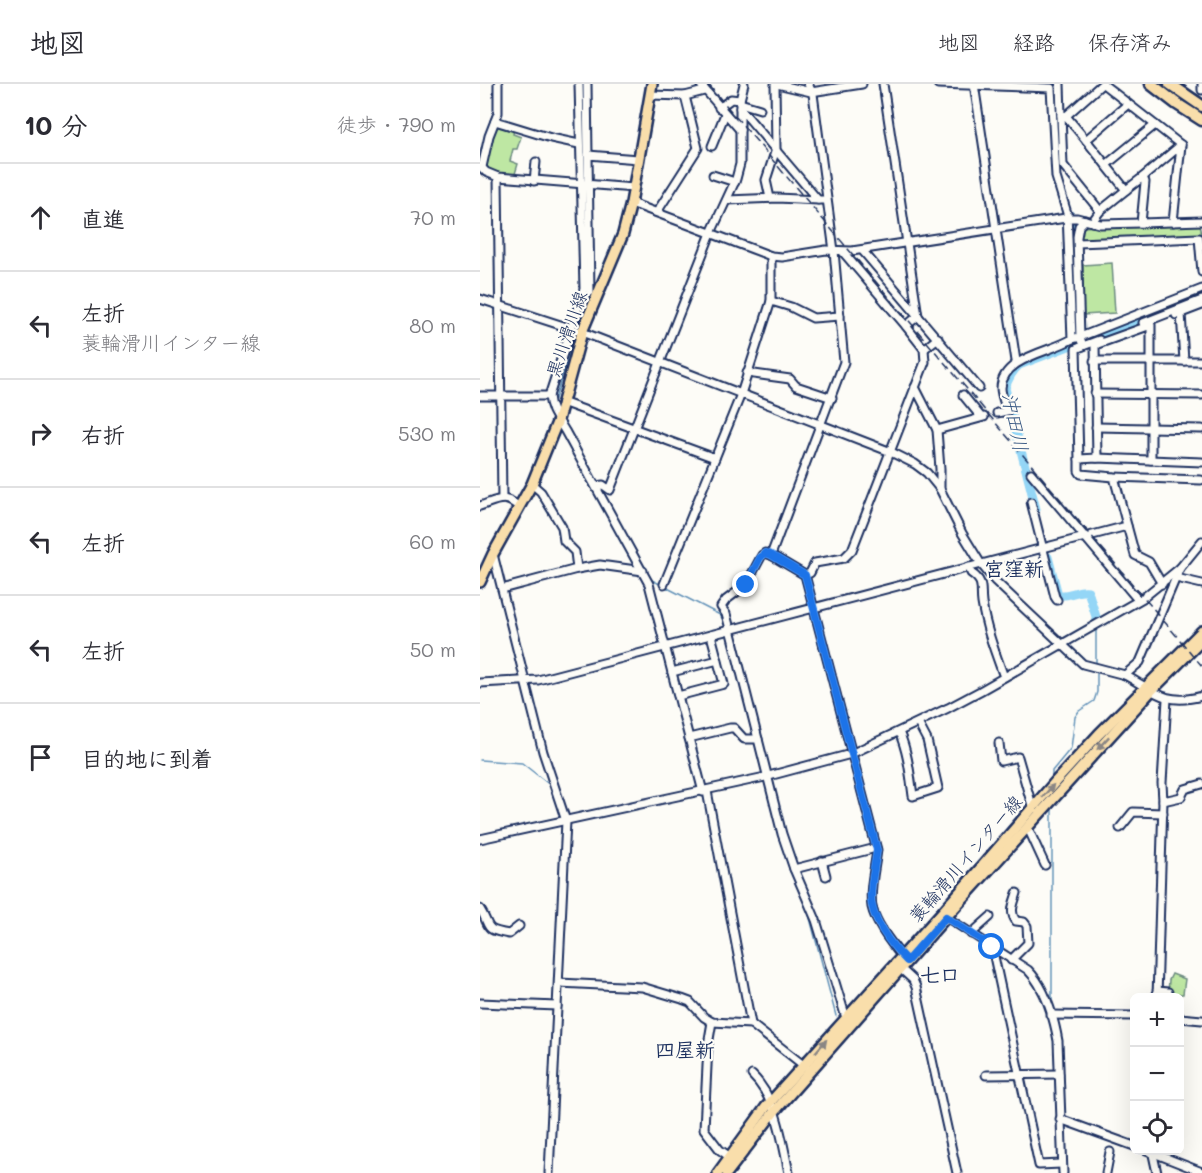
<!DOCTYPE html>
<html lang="ja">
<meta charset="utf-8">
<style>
:root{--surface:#fff;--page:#f2f2f3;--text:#2b2b33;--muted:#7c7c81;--line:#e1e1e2}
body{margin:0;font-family:Mali,"Klee One",sans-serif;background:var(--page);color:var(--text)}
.controls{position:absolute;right:18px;bottom:18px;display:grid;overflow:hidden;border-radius:9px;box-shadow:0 6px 24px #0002}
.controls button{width:54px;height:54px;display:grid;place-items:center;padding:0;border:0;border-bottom:2px solid var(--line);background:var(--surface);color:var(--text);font:30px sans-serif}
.stop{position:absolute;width:18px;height:18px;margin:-14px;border:4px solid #1a73e8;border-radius:50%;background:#fff}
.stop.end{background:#1a73e8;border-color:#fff;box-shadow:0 2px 6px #0008}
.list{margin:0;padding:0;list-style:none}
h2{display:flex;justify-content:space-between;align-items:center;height:78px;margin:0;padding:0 24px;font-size:26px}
h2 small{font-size:20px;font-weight:400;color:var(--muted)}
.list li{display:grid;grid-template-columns:39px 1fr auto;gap:18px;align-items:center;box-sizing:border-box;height:108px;padding:0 24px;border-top:2px solid var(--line)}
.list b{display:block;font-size:22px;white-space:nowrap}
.list p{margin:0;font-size:20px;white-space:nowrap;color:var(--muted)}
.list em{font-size:20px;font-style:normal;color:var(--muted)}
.icon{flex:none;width:33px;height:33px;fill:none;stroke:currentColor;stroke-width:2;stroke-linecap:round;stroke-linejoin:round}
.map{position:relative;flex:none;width:722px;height:1089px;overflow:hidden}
header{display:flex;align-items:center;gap:36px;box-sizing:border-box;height:84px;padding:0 30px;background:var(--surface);border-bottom:2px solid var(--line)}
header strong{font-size:28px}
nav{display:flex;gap:33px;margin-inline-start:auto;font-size:21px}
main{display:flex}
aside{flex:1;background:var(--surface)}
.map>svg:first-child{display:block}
.green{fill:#bee7a3;stroke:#6c8b80;stroke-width:1.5}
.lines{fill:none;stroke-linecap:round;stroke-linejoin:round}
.stream{stroke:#6493b9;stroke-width:1.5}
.river{stroke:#94d6f6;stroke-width:9}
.minor-casing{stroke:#1b2f5e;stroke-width:11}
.major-casing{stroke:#1b2f5e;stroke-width:14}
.highway-casing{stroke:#1b2f5e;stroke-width:15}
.minor{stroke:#fdfcf7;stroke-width:7}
.major{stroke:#f9deab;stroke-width:9}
.highway{stroke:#f9deab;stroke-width:10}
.rail{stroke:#1b2f5e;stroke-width:1.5;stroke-dasharray:9 4.5;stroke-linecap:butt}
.oneway{fill:#8a8684}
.route{stroke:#1a73e8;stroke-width:8}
.labels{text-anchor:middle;stroke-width:4.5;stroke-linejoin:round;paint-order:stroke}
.street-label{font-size:18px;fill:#1b2f5e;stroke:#fdfcf7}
.water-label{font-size:20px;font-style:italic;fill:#395984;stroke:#fdfcf7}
.neighbourhood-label{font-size:20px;font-weight:bold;fill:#1b2f5e;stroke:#fdfcf7}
</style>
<header>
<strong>地図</strong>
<nav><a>地図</a><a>経路</a><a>保存済み</a></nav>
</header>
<main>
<aside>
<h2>10 分<small>徒歩 · 790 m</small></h2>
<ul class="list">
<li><svg class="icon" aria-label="ahead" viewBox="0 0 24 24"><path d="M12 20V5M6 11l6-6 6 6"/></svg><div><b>直進</b></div><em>70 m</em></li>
<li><svg class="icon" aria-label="left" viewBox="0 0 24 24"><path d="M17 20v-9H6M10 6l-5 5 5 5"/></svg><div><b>左折</b><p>蓑輪滑川インター線</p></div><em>80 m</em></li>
<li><svg class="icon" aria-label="right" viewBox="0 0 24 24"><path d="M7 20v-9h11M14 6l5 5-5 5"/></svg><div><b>右折</b></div><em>530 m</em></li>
<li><svg class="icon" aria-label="left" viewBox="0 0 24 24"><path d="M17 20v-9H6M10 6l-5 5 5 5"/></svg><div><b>左折</b></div><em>60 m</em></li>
<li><svg class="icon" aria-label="left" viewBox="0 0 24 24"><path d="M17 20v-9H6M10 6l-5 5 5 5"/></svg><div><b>左折</b></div><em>50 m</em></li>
<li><svg class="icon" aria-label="arrive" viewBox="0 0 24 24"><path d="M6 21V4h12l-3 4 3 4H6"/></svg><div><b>目的地に到着</b></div></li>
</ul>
</aside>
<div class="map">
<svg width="722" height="1089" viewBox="0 0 722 1089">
<rect width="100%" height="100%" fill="#fdfcf7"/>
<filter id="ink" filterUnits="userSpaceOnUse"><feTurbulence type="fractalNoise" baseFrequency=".0167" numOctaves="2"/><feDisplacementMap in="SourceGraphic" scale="12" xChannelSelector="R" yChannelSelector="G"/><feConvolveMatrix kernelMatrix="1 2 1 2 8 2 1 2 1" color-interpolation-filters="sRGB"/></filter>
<g filter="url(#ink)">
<g class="green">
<path d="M17,40L34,44L33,50L41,53L37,65H33L30,77L38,80L34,93L10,87L6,83L11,54Z"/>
<path d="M720,139L722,152L599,156L600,143Z"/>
<path d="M632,179L635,229L603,231V181Z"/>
<path d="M692,890L705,895L703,910H688L689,896Z"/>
</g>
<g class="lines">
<g class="stream">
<path d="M102,0L105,65"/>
<path d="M97,243L107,211"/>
<path d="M74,318L96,248"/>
<path d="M82,335L103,372"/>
<path d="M130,421L153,465"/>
<path d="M170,495L240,531L245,539"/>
<path d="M616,579V545"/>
<path d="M0,676L42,679L71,702L81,736"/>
<path d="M572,695V687L591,664L595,633L599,627L614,617L617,608V587"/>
<path d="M295,710L310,764"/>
<path d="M82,759V740"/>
<path d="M327,823L356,932"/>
<path d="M80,895L147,899"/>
<path d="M572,920V724"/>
<path d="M574,952L575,989"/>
<path d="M575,994L577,1034"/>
</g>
<g class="river">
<path d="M575,0L578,82"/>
<path d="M589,130L593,188"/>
<path d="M556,425L525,304C528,295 532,287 539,281L722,211"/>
<path d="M568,473L578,511C589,513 598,505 608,507L617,536"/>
</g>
<g class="minor-casing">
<g id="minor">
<path d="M107,0L108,71"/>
<path d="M220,0L260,46"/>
<path d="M297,0L331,8L382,0"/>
<path d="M328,0L333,10L354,167L364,278L291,471L325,491L397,766C395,784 389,805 392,823C396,841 413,862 425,876"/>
<path d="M403,0L438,232"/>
<path d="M458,0L571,4L576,93L587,129L592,255L600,253L597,153L599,142L605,136"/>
<path d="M494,0L536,277"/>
<path d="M580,0L581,31"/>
<path d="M623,0L701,61"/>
<path d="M722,0V6"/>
<path d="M170,11L205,12L224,7"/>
<path d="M260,19L280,25"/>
<path d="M239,24L251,15L260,16"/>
<path d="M260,24L338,116H346"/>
<path d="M586,32L622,0"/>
<path d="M15,37L71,54L99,60"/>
<path d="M606,56L586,32L581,31L583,81L620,127"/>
<path d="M232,62L245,30"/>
<path d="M626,81L675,41"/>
<path d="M0,82L6,88L18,93L154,104"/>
<path d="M2,83L9,52L18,29V0"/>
<path d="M233,91L255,98"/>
<path d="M18,93L22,415"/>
<path d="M663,93L701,61L693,138"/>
<path d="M54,97L56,78"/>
<path d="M646,106L663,93L665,98L661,139L722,137"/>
<path d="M290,114L286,96L296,65L295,0"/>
<path d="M247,116L297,114L338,116"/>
<path d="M151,119L291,172L302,173L346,166L372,167L586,134H597L620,140L661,139"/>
<path d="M177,128L218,64L205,12"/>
<path d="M612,138L620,127L646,106L606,56L648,20"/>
<path d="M598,159L719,154L722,188"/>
<path d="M382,166L499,304"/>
<path d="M363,168L426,242"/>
<path d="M110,208L108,71L158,75"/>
<path d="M0,215L102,248L411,368L435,380L447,389L460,405L482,449L501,480L515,497L603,580L645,591"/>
<path d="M291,217L311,223L333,234L360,232"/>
<path d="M701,229L704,277"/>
<path d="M696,231L722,221"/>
<path d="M663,239L722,216"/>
<path d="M619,256L603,262L600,253L722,205"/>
<path d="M444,265L458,254"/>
<path d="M614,277H722"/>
<path d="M267,289L310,295L316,302L352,314"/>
<path d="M435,303L457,346L460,385V405"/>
<path d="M615,310L722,311"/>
<path d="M483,311L501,333"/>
<path d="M0,312H69C70,327 78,335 85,347L169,500L223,708"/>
<path d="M69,312L104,205L99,0"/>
<path d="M82,318L235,374"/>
<path d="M517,329L527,327C525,320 521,311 521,304C522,273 572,268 592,255"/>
<path d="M616,343L722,345"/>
<path d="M457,346L504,333"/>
<path d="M617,374L615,261L671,241V376"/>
<path d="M599,375L596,265L603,262"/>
<path d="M551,389L658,516"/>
<path d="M634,393L721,396"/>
<path d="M52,400L61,408L82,443L84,457L95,468L97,485"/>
<path d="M116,402L123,401L130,406L231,149L256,95L260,80V16L264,0"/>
<path d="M551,418L575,513L577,516"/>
<path d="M0,422C18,416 24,410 39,423"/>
<path d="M722,457L700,484L660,578L645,591C675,608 686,622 722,612"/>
<path d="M13,470L63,668L86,737L69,1089"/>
<path d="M489,483L491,489C505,498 500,505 502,519C506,545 515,568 524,593"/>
<path d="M325,491L330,489L335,479L364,474L372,466L445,278L444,265L426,242L438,232"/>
<path d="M696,494L722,500"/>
<path d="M184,500L261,310L291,217V172"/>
<path d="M682,500L669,478L655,471L634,393L601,390L599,387V375L617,374L722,378"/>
<path d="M22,505L97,485L120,481L163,487"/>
<path d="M192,588L238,576"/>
<path d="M0,599L58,596L647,442"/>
<path d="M198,612L244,600L231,551"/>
<path d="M419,648C428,668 430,690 433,712L458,704L447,656L438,639"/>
<path d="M209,654L250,644H254L264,655H278L302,750L314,785"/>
<path d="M278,655L250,545L246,530L241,523L246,516L266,501L282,471L285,469L291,471"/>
<path d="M519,659L521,677L538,673L553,725"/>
<path d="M227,707L271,940"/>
<path d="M683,717L701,713L705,705L722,700"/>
<path d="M548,744L565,781"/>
<path d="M640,744L653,728L683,729"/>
<path d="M0,755L285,693L371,670L468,624L500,607L663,514L700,484"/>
<path d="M342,777L346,792"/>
<path d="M0,825C12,844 2,845 29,850L39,842"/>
<path d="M466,833L548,886C565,903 574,934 578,957L583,1089"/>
<path d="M491,850L510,833"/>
<path d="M512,863L559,1081L581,1080"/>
<path d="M531,876L548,859L547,842L544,838L536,837C529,828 534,819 537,809"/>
<path d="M421,885L433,896L436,903L477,1089"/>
<path d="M79,899L162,903L202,915L210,918L224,933L232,938L271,940L327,984"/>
<path d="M677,907L688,908"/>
<path d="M677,914L683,717L682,699L687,615"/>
<path d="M0,919L77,922"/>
<path d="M571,931L654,932"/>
<path d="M366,934L336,836L314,785L396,764"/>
<path d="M700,934L722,936"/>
<path d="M232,938L228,961L224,1045L240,1066L253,1075"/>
<path d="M272,991C297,1015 302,1056 309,1089"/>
<path d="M506,991L579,990"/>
<path d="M580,1035L654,1062"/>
<path d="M666,1066L722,1088"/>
<path d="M672,1066L677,1089"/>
<path d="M626,1089L630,1068"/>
</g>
</g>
<g class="major-casing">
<g id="major">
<path d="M0,498L13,470L52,400L78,336L102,248L143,150L151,119L172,0"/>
<path d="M238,1089L286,1023L465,825L576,697L619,650L722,547"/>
<path d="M247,1089L294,1028L466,833L672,606L722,556"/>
</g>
</g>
<g class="highway-casing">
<g id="highway">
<path d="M671,0L697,20L722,36"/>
<path d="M690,0L722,22"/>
</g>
</g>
<use href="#minor" class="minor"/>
<use href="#major" class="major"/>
<use href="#highway" class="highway"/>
<path class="rail" d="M228,0L722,582"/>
</g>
<defs><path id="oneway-solid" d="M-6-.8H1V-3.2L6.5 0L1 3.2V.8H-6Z" transform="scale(1.5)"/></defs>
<g class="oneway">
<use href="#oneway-solid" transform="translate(623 659) rotate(133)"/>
<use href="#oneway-solid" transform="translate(568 707) rotate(-49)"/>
<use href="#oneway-solid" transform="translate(341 962) rotate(-49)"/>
</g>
</g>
<g class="lines" filter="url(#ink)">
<path class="route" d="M266,501L280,474L285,469L291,471L325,491L397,766C395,781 391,797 391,813C391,835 411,861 427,877L466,833L512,863"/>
</g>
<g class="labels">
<g class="street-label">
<text transform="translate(87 250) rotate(-71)" y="6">黒川滑川線</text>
<text transform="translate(486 775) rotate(-49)" y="6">蓑輪滑川インター線</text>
</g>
<g class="water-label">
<text transform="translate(535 338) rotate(78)" y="7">沖田川</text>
</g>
<g class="neighbourhood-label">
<text x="534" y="492">宮窪新</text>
<text x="460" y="898">七口</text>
<text x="205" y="973">四屋新</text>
</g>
</g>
</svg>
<div class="controls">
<button>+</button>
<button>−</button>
<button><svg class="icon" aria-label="locate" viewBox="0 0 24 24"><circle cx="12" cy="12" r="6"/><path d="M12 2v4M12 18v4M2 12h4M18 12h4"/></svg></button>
</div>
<div class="stop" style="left:512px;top:863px"></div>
<div class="stop end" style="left:266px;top:501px"></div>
</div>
</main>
